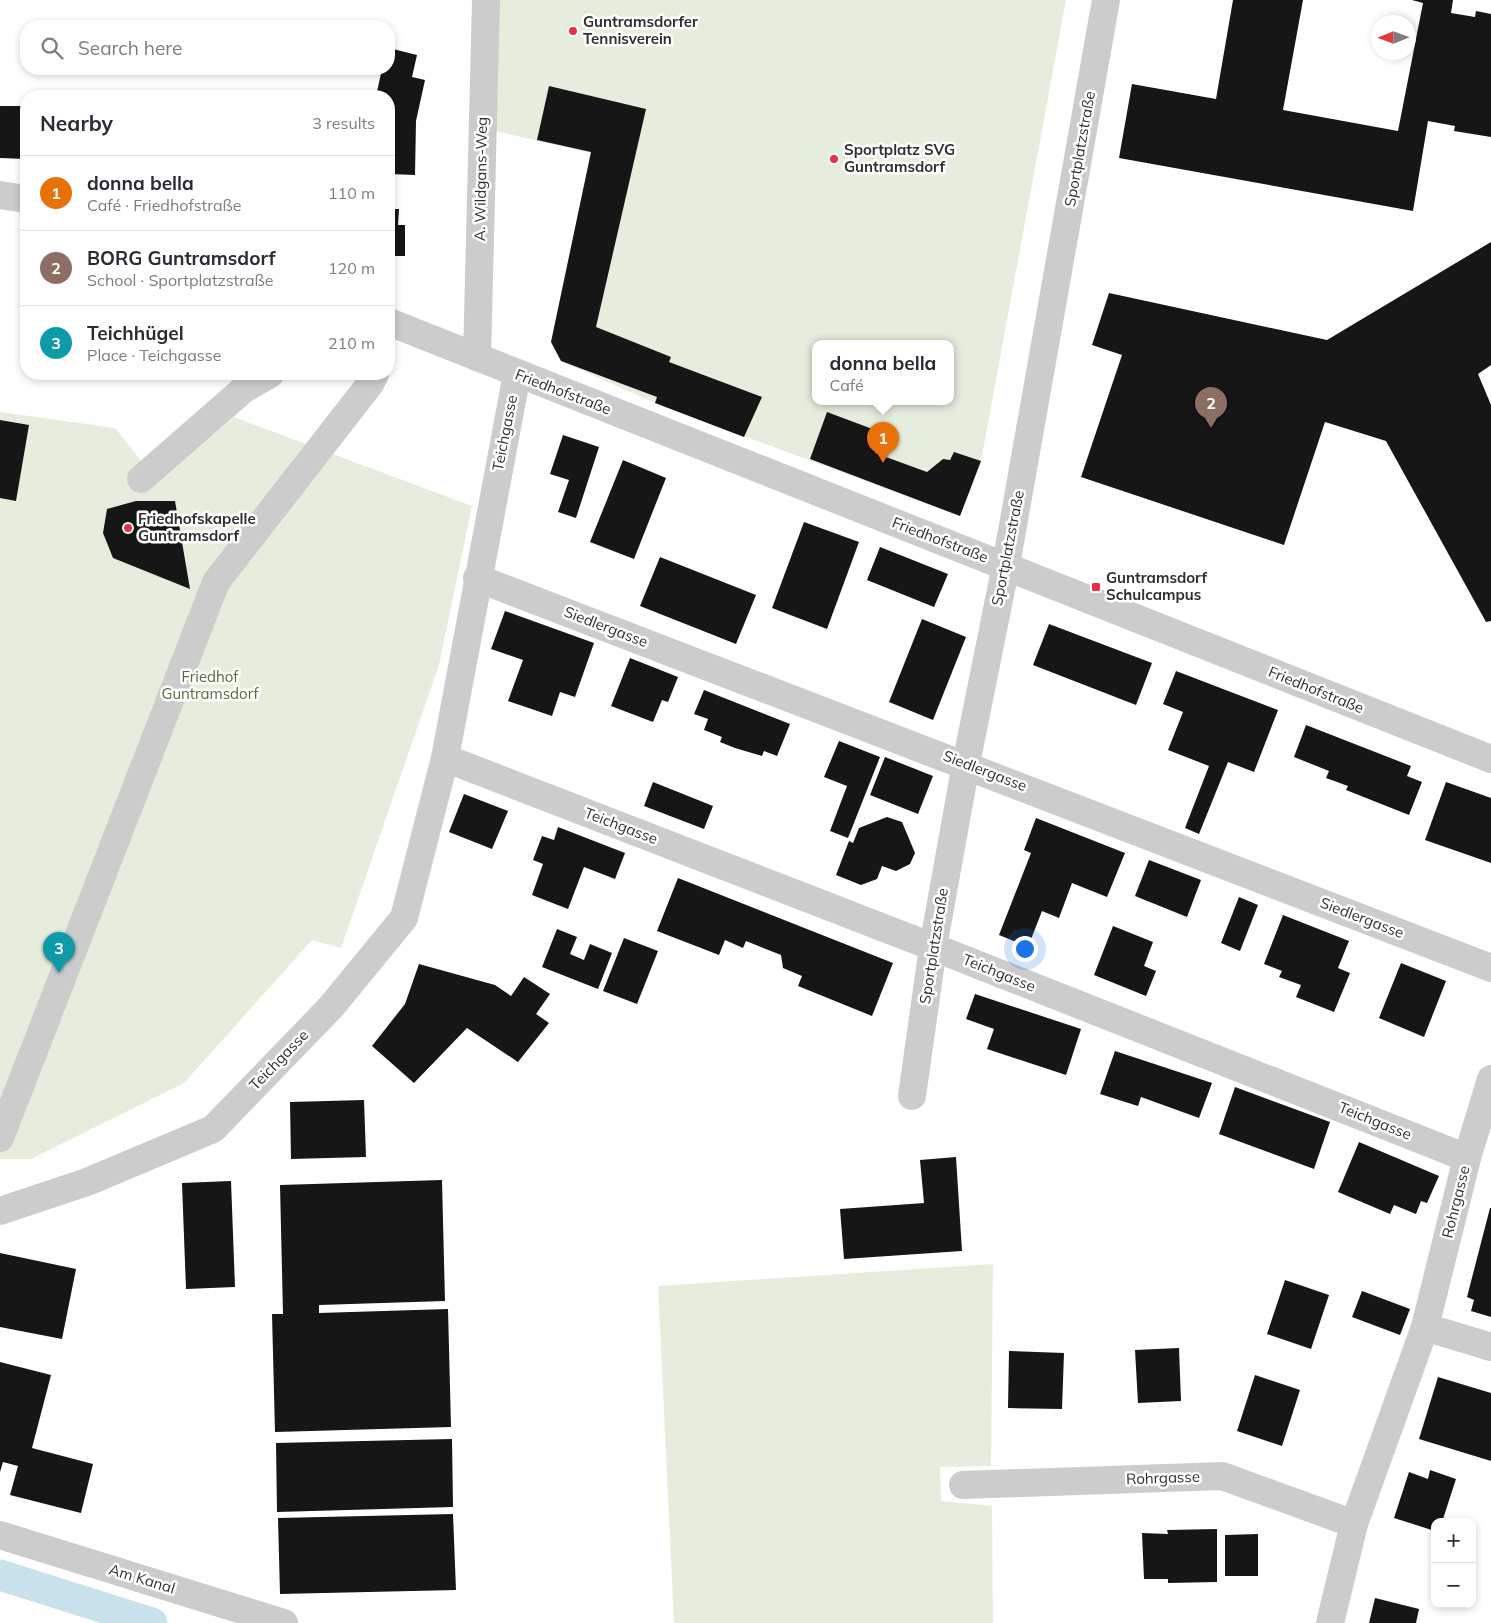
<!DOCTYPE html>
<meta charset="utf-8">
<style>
:root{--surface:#fff;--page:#f2f2f3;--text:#2b2b33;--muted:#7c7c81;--line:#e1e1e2;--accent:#e92e47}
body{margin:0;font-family:Mulish,sans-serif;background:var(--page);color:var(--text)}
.controls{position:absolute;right:15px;bottom:15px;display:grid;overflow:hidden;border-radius:10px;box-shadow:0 2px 8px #0003}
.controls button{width:45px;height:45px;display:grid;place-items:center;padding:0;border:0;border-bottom:1px solid var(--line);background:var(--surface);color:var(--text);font:25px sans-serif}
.compass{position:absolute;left:1371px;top:15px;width:45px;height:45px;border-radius:50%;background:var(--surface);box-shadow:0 2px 8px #0003;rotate:269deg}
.you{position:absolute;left:1024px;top:948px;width:18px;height:18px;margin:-12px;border:4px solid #fff;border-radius:50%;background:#1a73e8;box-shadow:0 0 0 8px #1a73e833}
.badge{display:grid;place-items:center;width:32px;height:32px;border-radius:50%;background:var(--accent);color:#fff;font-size:16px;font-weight:700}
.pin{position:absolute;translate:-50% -41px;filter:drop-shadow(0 1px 2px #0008)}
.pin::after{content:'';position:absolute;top:26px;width:18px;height:15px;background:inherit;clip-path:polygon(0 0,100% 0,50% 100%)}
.popup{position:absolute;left:812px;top:340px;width:142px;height:65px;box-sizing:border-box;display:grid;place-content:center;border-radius:10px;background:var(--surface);filter:drop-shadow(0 1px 4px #0005);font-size:16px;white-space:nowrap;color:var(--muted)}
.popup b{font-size:19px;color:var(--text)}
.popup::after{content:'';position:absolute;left:50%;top:100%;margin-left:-10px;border:10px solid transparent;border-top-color:var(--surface)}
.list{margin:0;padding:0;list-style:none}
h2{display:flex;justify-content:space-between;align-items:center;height:65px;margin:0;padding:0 20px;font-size:21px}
h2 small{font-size:16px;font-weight:400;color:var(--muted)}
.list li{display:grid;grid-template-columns:32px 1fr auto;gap:15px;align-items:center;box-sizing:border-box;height:75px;padding:0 20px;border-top:1px solid var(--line)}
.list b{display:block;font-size:19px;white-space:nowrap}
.list p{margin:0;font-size:16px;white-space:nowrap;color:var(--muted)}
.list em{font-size:16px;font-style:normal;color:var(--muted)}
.icon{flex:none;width:28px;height:28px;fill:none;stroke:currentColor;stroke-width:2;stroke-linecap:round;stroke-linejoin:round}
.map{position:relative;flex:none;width:1491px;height:1623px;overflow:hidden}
.search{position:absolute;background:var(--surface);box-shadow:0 2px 8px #0003;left:20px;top:20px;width:375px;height:55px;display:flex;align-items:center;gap:12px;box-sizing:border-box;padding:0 18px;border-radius:20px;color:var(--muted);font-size:19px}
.panel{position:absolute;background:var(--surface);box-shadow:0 2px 8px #0003;left:20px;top:90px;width:375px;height:290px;border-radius:20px}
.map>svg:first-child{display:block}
.green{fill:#e6eddd;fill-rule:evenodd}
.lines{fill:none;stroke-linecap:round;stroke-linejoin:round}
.canal{stroke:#c8e1ed;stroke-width:31}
.building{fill:#161616}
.minor{stroke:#ccc;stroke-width:28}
.poi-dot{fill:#e92e47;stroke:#fff;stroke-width:2}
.labels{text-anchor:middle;stroke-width:5;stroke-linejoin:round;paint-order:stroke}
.poi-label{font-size:15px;font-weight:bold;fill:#2f2f2f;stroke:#fff;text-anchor:start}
.street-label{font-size:15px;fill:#2f2f2f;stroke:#fff}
.park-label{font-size:15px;fill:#556c3b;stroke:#fff}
</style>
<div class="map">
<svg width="1491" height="1623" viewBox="0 0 1491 1623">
<rect width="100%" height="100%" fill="#fff"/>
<g class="green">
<path d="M496,0H1066L981,461L960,516L655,403L561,361L551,342L591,153L495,131ZM816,344H950V402H816Z"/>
<path d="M0,412L115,428L158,482L234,417L472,506L439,665L341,948L312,940L184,1083L31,1159H0Z"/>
<path d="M993,1264L991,1466L940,1467L941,1501L992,1506L993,1623H674L658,1286Z"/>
</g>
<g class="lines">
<path class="canal" d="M0,1575L152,1623"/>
</g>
<g class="building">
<path d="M1233,0H1303L1283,110L1398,131L1423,3L1412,0H1453L1451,13L1475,17L1476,11L1491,14V137L1454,131L1455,126L1428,121L1413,211L1119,158L1132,84L1216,99Z"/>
<path d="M389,48L417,55L412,77L425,80L416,121L415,175L389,174V96H376L382,69H389Z"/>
<path d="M549,86L646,109L596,327L671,357L669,362L762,397L744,437L655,403L657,397L561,361L551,342L591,152L537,140Z"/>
<path d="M0,106H26V159L0,158Z"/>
<path d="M389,209H399L398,225H405V256H389Z"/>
<path d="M1491,242V365L1478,374L1491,405V621L1486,622L1386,441L1325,422L1284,545L1081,477L1122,355L1092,345L1109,293L1327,340Z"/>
<path d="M827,412L883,433L875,453L927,472L943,459L950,460L954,452L981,461L960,516L810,459Z"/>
<path d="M0,420L29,425L16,501L0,498Z"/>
<path d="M563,435L599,447L576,518L558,512L569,480L550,474Z"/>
<path d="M623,460L666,478L634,559L590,542Z"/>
<path d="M136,501H175L190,589L113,558L103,533L107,509Z"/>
<path d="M804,522L859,542L827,629L772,608Z"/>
<path d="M880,547L948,574L934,607L867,580Z"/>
<path d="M660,557L756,595L736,644L640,606Z"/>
<path d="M505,611L594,643L575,697L560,692L552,716L508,701L523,660L491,649Z"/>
<path d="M922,619L966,637L933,720L889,702Z"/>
<path d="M1049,624L1152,663L1136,705L1033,665Z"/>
<path d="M630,658L678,677L668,702L662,700L653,722L611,706Z"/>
<path d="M1176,671L1278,710L1254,772L1228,762L1199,834L1185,828L1209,766L1168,750L1183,712L1163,704Z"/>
<path d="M704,690L790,724L777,756L764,751L762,756L735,748L720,742L722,737L704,730L708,719L694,714Z"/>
<path d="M1306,725L1411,766L1407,776L1422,782L1409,815L1346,790L1348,786L1326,778L1329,771L1294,757Z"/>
<path d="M839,741L880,757L848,838L830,831L847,786L824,777Z"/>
<path d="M885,757L933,776L918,814L870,795Z"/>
<path d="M653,782L713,806L704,829L644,806Z"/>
<path d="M1446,782L1491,798V863L1425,840Z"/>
<path d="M464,794L508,811L492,849L449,832Z"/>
<path d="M887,817L902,822L915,853L910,864L896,871L882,866L877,879L861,885L836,875L849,841L853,843L859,828Z"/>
<path d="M1036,818L1125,853L1107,897L1072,883L1059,918L1042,911L1028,947L999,935L1031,853L1024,850Z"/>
<path d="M558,827L625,853L615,879L584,867L568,909L532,895L543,864L533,860L542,836L554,840Z"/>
<path d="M1149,860L1201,880L1187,917L1135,896Z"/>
<path d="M678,878L893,963L872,1016L798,986L802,976L783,968L781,955L746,941L743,948L725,940L719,955L657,931Z"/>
<path d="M1239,897L1258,905L1240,951L1221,943Z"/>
<path d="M1283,915L1349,941L1338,968L1350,973L1334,1012L1296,997L1301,985L1279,977L1282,971L1264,964Z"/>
<path d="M1113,926L1153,942L1144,966L1156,971L1146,996L1094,975Z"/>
<path d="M557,929L577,937L570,954L584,960L590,944L612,953L598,989L542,967Z"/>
<path d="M624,938L658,951L637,1004L603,991Z"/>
<path d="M1401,963L1446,981L1424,1037L1379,1018Z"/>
<path d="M419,964L495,985L511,996L524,977L550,994L536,1014L549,1023L518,1062L467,1028L414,1083L372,1046L405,1004Z"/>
<path d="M975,994L1081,1029L1066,1075L987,1049L994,1029L966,1019Z"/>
<path d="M1115,1051L1212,1083L1199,1118L1141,1097L1138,1106L1100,1094Z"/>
<path d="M1235,1087L1330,1122L1314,1169L1219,1134Z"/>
<path d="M364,1100L366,1157L291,1159L290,1102Z"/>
<path d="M1359,1142L1439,1176L1427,1203L1421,1201L1416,1214L1394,1205L1390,1214L1338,1192Z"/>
<path d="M956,1157L962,1251L844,1259L840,1209L924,1203L920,1160Z"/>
<path d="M442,1180L445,1301L319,1305V1313L448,1309L451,1427L275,1432L272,1314H283L280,1185Z"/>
<path d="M231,1181L235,1287L186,1289L182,1183Z"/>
<path d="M1490,1208H1491V1317L1471,1311L1474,1300L1467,1297Z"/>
<path d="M0,1253L76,1269L62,1339L0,1327Z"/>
<path d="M1285,1280L1329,1295L1311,1349L1267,1334Z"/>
<path d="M1362,1291L1410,1309L1400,1335L1352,1317Z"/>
<path d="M1179,1348L1181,1401L1138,1403L1135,1350Z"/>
<path d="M1009,1351L1064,1353L1062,1409L1008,1408Z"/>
<path d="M0,1362L51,1375L32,1448L93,1464L81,1513L10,1495L18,1466L3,1462L0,1472Z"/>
<path d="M1255,1375L1300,1390L1282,1446L1237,1431Z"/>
<path d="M1438,1377L1491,1393V1461L1419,1439Z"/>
<path d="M452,1439L453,1507L277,1512L276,1443Z"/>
<path d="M1430,1470L1456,1479L1442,1522H1435V1531L1394,1518L1409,1472L1428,1479Z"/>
<path d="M453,1514L456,1590L280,1594L278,1518Z"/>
<path d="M1217,1529V1582L1168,1583V1579H1144L1142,1533L1168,1534L1167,1530Z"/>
<path d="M1258,1534V1576H1225V1535Z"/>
<path d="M1375,1598L1419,1609L1416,1623H1369Z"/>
</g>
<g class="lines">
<g class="minor">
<path d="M0,195L26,199"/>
<path d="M389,322L1491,759"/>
<path d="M477,357L486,0"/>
<path d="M141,479L244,389L270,374"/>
<path d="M477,578L1491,968"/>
<path d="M445,758L933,947L1467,1158"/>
<path d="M912,1096L933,947L966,764L1006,565L1106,0"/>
<path d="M0,1138L216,582L370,384L375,374"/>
<path d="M0,1211L87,1182L213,1129L331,1007L404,918L445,758L517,374"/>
<path d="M1425,1327L1491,1347"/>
<path d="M963,1485L1222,1476L1354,1524"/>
<path d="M0,1535L284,1623"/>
<path d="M1330,1623L1354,1524L1425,1327L1467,1158L1491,1079"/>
</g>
</g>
<g class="poi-dot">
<circle cx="573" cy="31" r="5"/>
<circle cx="834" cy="159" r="5"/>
<circle cx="128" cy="528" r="5"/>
<rect x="1091" y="582" width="10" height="10" rx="2.5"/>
</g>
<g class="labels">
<g class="poi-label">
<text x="583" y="27">Guntramsdorfer<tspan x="583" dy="17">Tennisverein</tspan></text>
<text x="844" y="155">Sportplatz SVG<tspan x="844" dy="17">Guntramsdorf</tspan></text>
<text x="138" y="524">Friedhofskapelle<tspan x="138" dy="17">Guntramsdorf</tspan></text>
<text x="1106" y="583">Guntramsdorf<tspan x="1106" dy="17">Schulcampus</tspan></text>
</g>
<g class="street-label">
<text transform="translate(1080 149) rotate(-80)" y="5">Sportplatzstraße</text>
<text transform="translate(481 179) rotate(-89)" y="5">A. Wildgans-Weg</text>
<text transform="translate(563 392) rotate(21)" y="5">Friedhofstraße</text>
<text transform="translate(505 433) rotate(-79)" y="5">Teichgasse</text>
<text transform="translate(940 540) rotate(21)" y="5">Friedhofstraße</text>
<text transform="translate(1008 548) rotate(-79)" y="5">Sportplatzstraße</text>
<text transform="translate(606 627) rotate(21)" y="5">Siedlergasse</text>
<text transform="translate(1316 690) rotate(22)" y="5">Friedhofstraße</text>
<text transform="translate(985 771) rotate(21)" y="5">Siedlergasse</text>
<text transform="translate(621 826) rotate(21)" y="5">Teichgasse</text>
<text transform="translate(1362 918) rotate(21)" y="5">Siedlergasse</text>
<text transform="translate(934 946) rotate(-81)" y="5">Sportplatzstraße</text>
<text transform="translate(999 973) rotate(22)" y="5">Teichgasse</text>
<text transform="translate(279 1060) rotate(-46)" y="5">Teichgasse</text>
<text transform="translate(1375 1121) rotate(22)" y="5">Teichgasse</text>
<text transform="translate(1456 1202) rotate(-76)" y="5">Rohrgasse</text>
<text transform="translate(1163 1478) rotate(-2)" y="5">Rohrgasse</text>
<text transform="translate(142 1579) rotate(17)" y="5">Am Kanal</text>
</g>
<g class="park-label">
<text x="210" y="682">Friedhof<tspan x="210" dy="17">Guntramsdorf</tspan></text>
</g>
</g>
</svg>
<div class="controls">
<button>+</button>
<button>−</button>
</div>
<svg class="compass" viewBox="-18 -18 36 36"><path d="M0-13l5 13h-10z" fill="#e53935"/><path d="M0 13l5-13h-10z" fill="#7c7c81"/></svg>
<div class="you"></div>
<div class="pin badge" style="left:883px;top:463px;background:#e8710a">1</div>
<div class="popup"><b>donna bella</b>Café</div>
<div class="pin badge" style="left:1211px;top:428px;background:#8d6e63">2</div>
<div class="pin badge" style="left:59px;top:973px;background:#0f9aa8">3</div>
<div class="search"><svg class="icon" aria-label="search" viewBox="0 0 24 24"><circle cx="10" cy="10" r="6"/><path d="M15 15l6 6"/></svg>Search here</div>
<section class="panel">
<h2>Nearby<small>3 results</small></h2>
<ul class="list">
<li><span class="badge" style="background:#e8710a">1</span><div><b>donna bella</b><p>Café · Friedhofstraße</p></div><em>110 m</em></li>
<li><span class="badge" style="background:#8d6e63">2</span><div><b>BORG Guntramsdorf</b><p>School · Sportplatzstraße</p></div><em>120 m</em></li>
<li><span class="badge" style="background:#0f9aa8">3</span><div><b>Teichhügel</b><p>Place · Teichgasse</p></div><em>210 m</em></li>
</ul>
</section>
</div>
